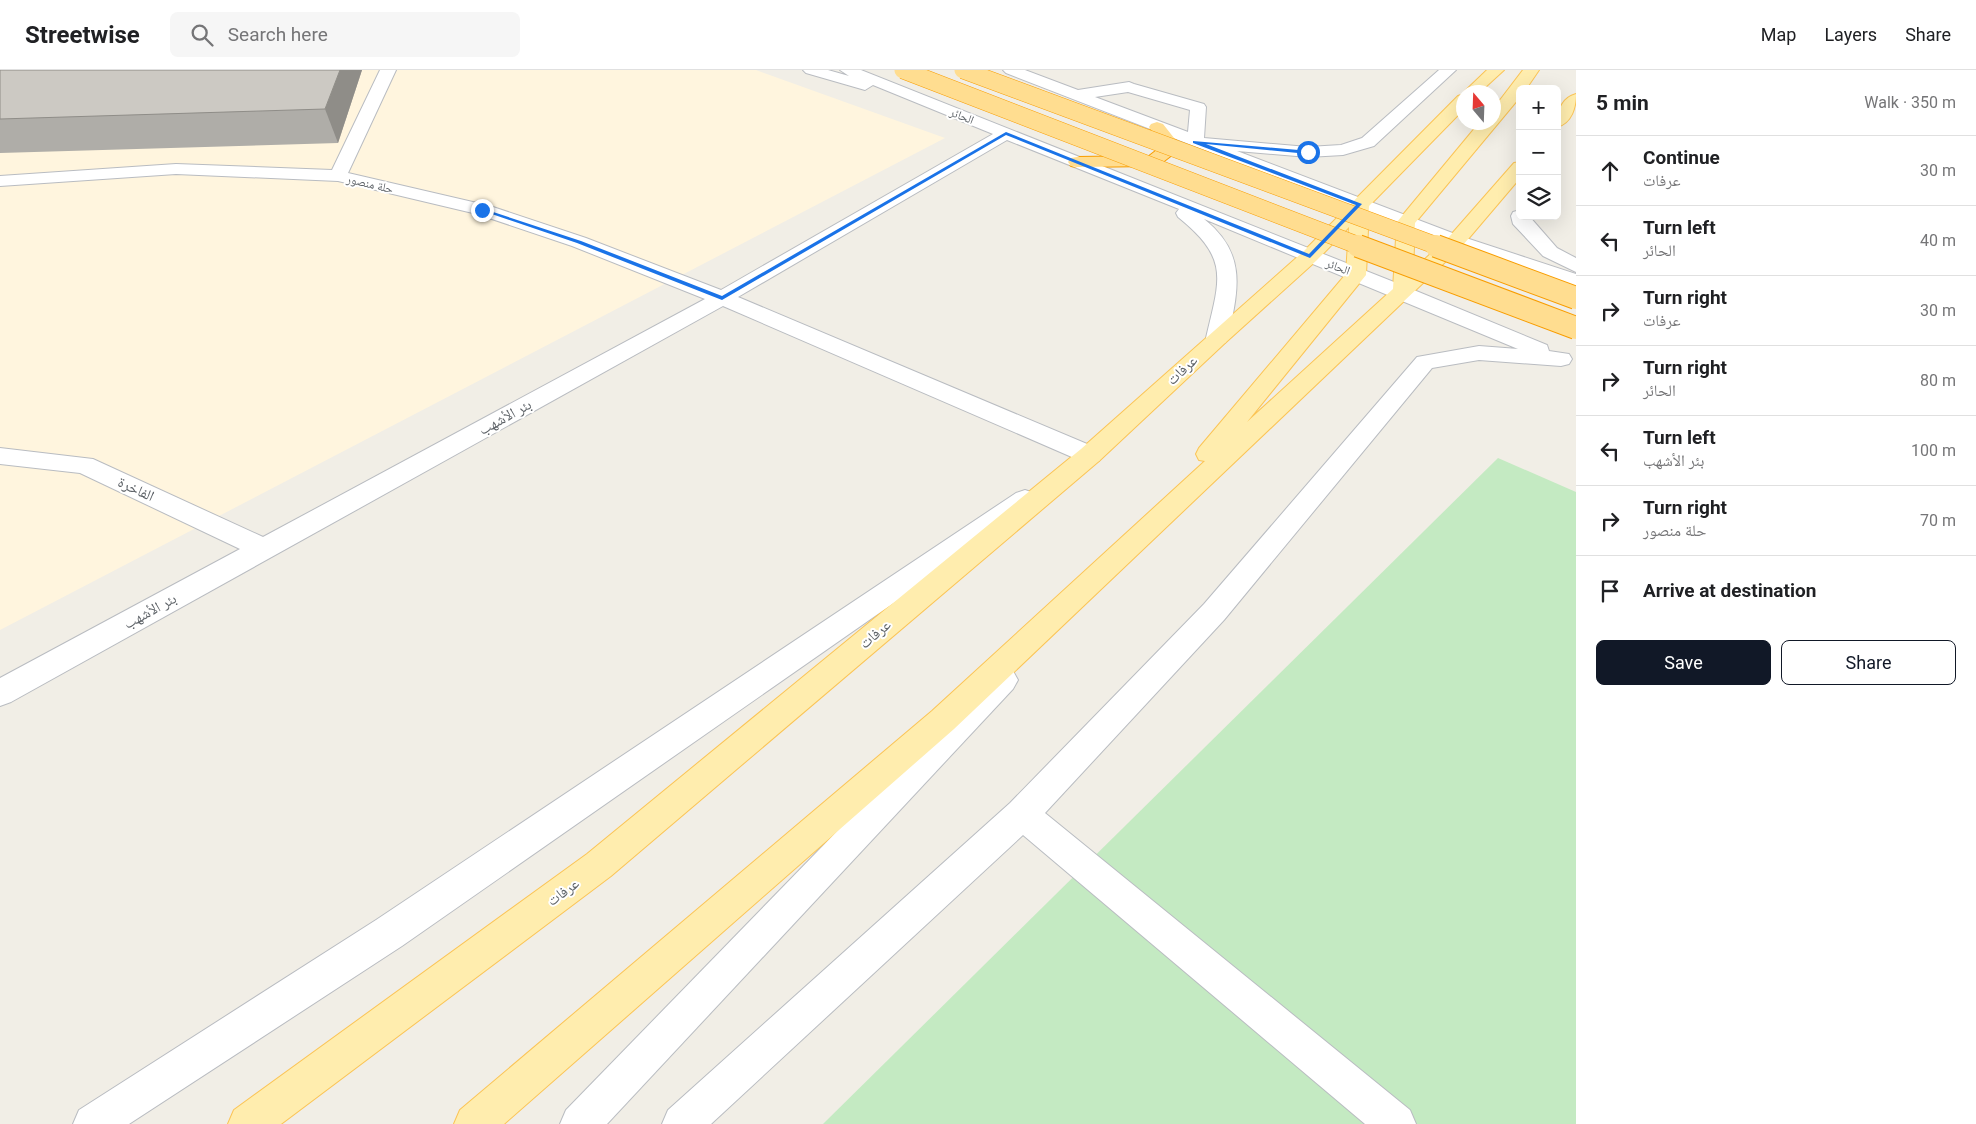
<!DOCTYPE html>
<meta charset="utf-8">
<style>
:root{--surface:#fff;--page:#f6f6f6;--text:#202124;--muted:#757577;--line:#e0e0e0;--accent:#111827}
body{margin:0;font-family:Roboto,"Noto Naskh Arabic",sans-serif;background:var(--page);color:var(--text)}
.controls{position:absolute;right:15px;top:15px;display:grid;overflow:hidden;border-radius:8px;box-shadow:0 5px 20px #0002}
.controls button{width:45px;height:45px;display:grid;place-items:center;padding:0;border:0;border-bottom:1px solid var(--line);background:var(--surface);color:var(--text);font:25px sans-serif}
.compass{position:absolute;left:1456px;top:15px;width:45px;height:45px;border-radius:50%;background:var(--surface);box-shadow:0 5px 20px #0002;rotate:341deg}
.stop{position:absolute;width:15px;height:15px;margin:-11px;border:4px solid #1a73e8;border-radius:50%;background:#fff}
.stop.end{background:#1a73e8;border-color:#fff;box-shadow:0 1px 5px #0008}
.list{margin:0;padding:0;list-style:none}
h2{display:flex;justify-content:space-between;align-items:center;height:65px;margin:0;padding:0 20px;font-size:21px}
h2 small{font-size:16px;font-weight:400;color:var(--muted)}
.list li{display:grid;grid-template-columns:32px 1fr auto;gap:15px;align-items:center;box-sizing:border-box;height:70px;padding:0 20px;border-top:1px solid var(--line)}
.list b{display:block;font-size:19px;white-space:nowrap}
.list p{margin:0;font-size:16px;white-space:nowrap;color:var(--muted)}
.list em{font-size:16px;font-style:normal;color:var(--muted)}
.actions{display:flex;gap:10px;padding:15px 20px}
.actions a{flex:1;padding:11px 0;border:1px solid var(--accent);border-radius:8px;text-align:center;font-size:18px;color:var(--accent)}
.actions .main{background:var(--accent);color:#fff}
.icon{flex:none;width:28px;height:28px;fill:none;stroke:currentColor;stroke-width:2;stroke-linecap:round;stroke-linejoin:round}
.map{position:relative;flex:none;width:1576px;height:1054px;overflow:hidden}
header{display:flex;align-items:center;gap:30px;box-sizing:border-box;height:70px;padding:0 25px;background:var(--surface);border-bottom:1px solid var(--line)}
header strong{font-size:24px}
nav{display:flex;gap:28px;margin-inline-start:auto;font-size:18px}
.search{width:350px;height:45px;background:var(--page);display:flex;align-items:center;gap:12px;box-sizing:border-box;padding:0 18px;border-radius:8px;color:var(--muted);font-size:19px}
main{display:flex}
aside{flex:1;background:var(--surface)}
.map>svg:first-child{display:block}
.commercial{fill:#fff5de}
.green{fill:#c4eac2}
.lines{fill:none;stroke-linecap:round;stroke-linejoin:round}
.minor-casing{stroke:#b9bcc1;stroke-width:2}
.major-casing{stroke:#fbc455;stroke-width:2}
.highway-casing{stroke:#f89d00;stroke-width:2}
.minor{fill:#fff;fill-rule:evenodd}
.major{fill:#ffedae;fill-rule:evenodd}
.highway{fill:#ffdd90;fill-rule:evenodd}
.highway-bridge-far1-casing{stroke:#f89d00;stroke-width:18;stroke-linecap:butt}
.highway-bridge-casing{stroke:#f89d00;stroke-width:24;stroke-linecap:butt}
.highway-bridge-far1{stroke:#ffdd90;stroke-width:17}
.highway-bridge{stroke:#ffdd90;stroke-width:22}
.wall{fill:#afada8}
.shaded-wall{fill:#8f8d88}
.building{fill:#ccc9c3;stroke:#8f8d88}
.route{fill:#1a73e8}
.labels{text-anchor:middle;stroke-width:4;stroke-linejoin:round;paint-order:stroke}
.far-street-label{font-size:12px;fill:#5e6368;stroke:#fff}
.street-label{font-size:15px;fill:#5e6368;stroke:#fff}
</style>
<header>
<strong>Streetwise</strong>
<div class="search"><svg class="icon" aria-label="search" viewBox="0 0 24 24"><circle cx="10" cy="10" r="6"/><path d="M15 15l6 6"/></svg>Search here</div>
<nav><a>Map</a><a>Layers</a><a>Share</a></nav>
</header>
<main>
<div class="map">
<svg width="1576" height="1054" viewBox="0 0 1576 1054">
<rect width="100%" height="100%" fill="#f1eee6"/>
<path class="commercial" d="M0,0H756L945,68L0,560Z"/>
<path class="green" d="M1498,388L1576,422V1054H823Z"/>
<g class="lines">
<g class="minor-casing">
<g id="minor">
<path d="M380,0H396L348,103L490,136L586,168L721,220L993,64L873,15L865,20L806,3L803,0H828L849,6L840,0H861L1409,218L1547,275L1549,281L1569,284L1572,289L1569,294L1561,296L1479,290L1432,298L1224,550L1045,743L1410,1040L1416,1054H1365L1023,765L711,1054H662L668,1040L1010,733L1204,534L1417,287L1479,276L1518,279L1204,149C1248,184 1238,220 1228,268L1225,273L1217,274L1209,273L1206,268C1220,208 1230,189 1178,147L1176,143L1179,139L1007,70L738,227L1099,379L1102,385L1099,391L1090,393L1081,391L723,236L11,632L0,636V608L240,479L80,403L0,394V378L93,389L263,467L705,229L572,176L477,144L338,111L176,104L0,116V106L176,94L332,100Z"/>
<path d="M1003,0H1025L1078,20L1129,12L1134,14L1204,34L1206,37L1204,68L1308,77L1341,75L1362,68L1439,0H1456L1374,76L1343,85L1308,87L1237,81L1463,167L1576,204V217L1449,175L1006,3ZM1128,22L1190,40L1188,62L1095,27Z"/>
<path d="M1520,140V146H1529L1557,178L1576,188V202L1543,186L1513,154L1511,146L1513,142Z"/>
<path d="M1025,420L1034,423L1038,429L1034,435L402,876L129,1054H73L79,1040L376,850L1016,423Z"/>
<path d="M1003,598L1013,601L1018,610L1013,619L607,1054H560L566,1040L993,601Z"/>
</g>
</g>
<g class="major-casing">
<g id="major">
<path d="M1487,0H1504L1480,22H1464Z"/>
<path d="M1523,0H1539L1526,19H1520V27L1415,153L1413,200L1449,167L1514,93L1520,92V108L1463,175L954,659L504,1054H454L460,1040L932,641L1205,391L1199,390L1196,384L1199,378L1346,204L1349,157L1317,190L1225,273L1099,391L611,806L281,1054H228L234,1040L587,784L1081,379L1303,182L1458,26L1464,24V39L1369,136L1366,205L1247,352L1393,219L1397,152L1480,52H1494V38Z"/>
<path d="M1576,24C1576,37 1572,53 1557,57C1557,43 1561,28 1576,24Z"/>
</g>
</g>
<g class="highway-casing">
<path id="highway" d="M1157,52L1163,54L1178,73L1176,82L1159,95L1153,96L1077,97L1071,96L1068,92L1071,88L1077,87L1149,86L1162,76L1149,57L1151,54Z"/>
</g>
<use href="#minor" class="minor"/>
<use href="#major" class="major"/>
<use href="#highway" class="highway"/>
<g class="highway-bridge-far1-casing">
<g id="highway-bridge-far1">
<path d="M903,0L1362,177"/>
<path d="M963,0L1440,177"/>
</g>
</g>
<g class="highway-bridge-casing">
<g id="highway-bridge">
<path d="M1358,176L1576,258"/>
<path d="M1436,176L1576,228"/>
</g>
</g>
<use href="#highway-bridge-far1" class="highway-bridge-far1"/>
<use href="#highway-bridge" class="highway-bridge"/>
</g>
<path class="wall" d="M0,0H362L338,73L0,83Z"/>
<path class="shaded-wall" d="M340,0H362L338,73L325,39Z"/>
<path class="building" d="M0,0H340L325,39L0,49Z"/>
<path class="route" d="M1006,62L1309,184L1356,135L1193,73V71L1310,81L1308,84L1206,74L1362,134L1310,188L1006,65L722,230L577,173L480,140L484,139L581,171L722,226Z"/>
<g class="labels">
<g class="far-street-label">
<text transform="translate(962 46) rotate(22)" y="4">الحائر</text>
<text transform="translate(370 114) rotate(13)" y="4">حلة منصور</text>
<text transform="translate(1338 197) rotate(21)" y="4">الحائر</text>
</g>
<g class="street-label">
<text transform="translate(1182 300) rotate(-43)" y="5">عرفات</text>
<text transform="translate(505 347) rotate(-29)" y="5">بئر الأشهب</text>
<text transform="translate(136 419) rotate(25)" y="5">الفاخرة</text>
<text transform="translate(150 541) rotate(-29)" y="5">بئر الأشهب</text>
<text transform="translate(875 564) rotate(-40)" y="5">عرفات</text>
<text transform="translate(563 822) rotate(-36)" y="5">عرفات</text>
</g>
</g>
</svg>
<div class="controls">
<button>+</button>
<button>−</button>
<button><svg class="icon" aria-label="layers" viewBox="0 0 24 24"><path d="M12 4l9 5-9 5-9-5zM3 14l9 5 9-5"/></svg></button>
</div>
<svg class="compass" viewBox="-18 -18 36 36"><path d="M0-13l5 13h-10z" fill="#e53935"/><path d="M0 13l5-13h-10z" fill="#757577"/></svg>
<div class="stop" style="left:1308px;top:82px"></div>
<div class="stop end" style="left:482px;top:140px"></div>
</div>
<aside>
<h2>5 min<small>Walk · 350 m</small></h2>
<ul class="list">
<li><svg class="icon" aria-label="ahead" viewBox="0 0 24 24"><path d="M12 20V5M6 11l6-6 6 6"/></svg><div><b>Continue</b><p>عرفات</p></div><em>30 m</em></li>
<li><svg class="icon" aria-label="left" viewBox="0 0 24 24"><path d="M17 20v-9H6M10 6l-5 5 5 5"/></svg><div><b>Turn left</b><p>الحائر</p></div><em>40 m</em></li>
<li><svg class="icon" aria-label="right" viewBox="0 0 24 24"><path d="M7 20v-9h11M14 6l5 5-5 5"/></svg><div><b>Turn right</b><p>عرفات</p></div><em>30 m</em></li>
<li><svg class="icon" aria-label="right" viewBox="0 0 24 24"><path d="M7 20v-9h11M14 6l5 5-5 5"/></svg><div><b>Turn right</b><p>الحائر</p></div><em>80 m</em></li>
<li><svg class="icon" aria-label="left" viewBox="0 0 24 24"><path d="M17 20v-9H6M10 6l-5 5 5 5"/></svg><div><b>Turn left</b><p>بئر الأشهب</p></div><em>100 m</em></li>
<li><svg class="icon" aria-label="right" viewBox="0 0 24 24"><path d="M7 20v-9h11M14 6l5 5-5 5"/></svg><div><b>Turn right</b><p>حلة منصور</p></div><em>70 m</em></li>
<li><svg class="icon" aria-label="arrive" viewBox="0 0 24 24"><path d="M6 21V4h12l-3 4 3 4H6"/></svg><div><b>Arrive at destination</b></div></li>
</ul>
<div class="actions"><a class="main">Save</a><a>Share</a></div>
</aside>
</main>
